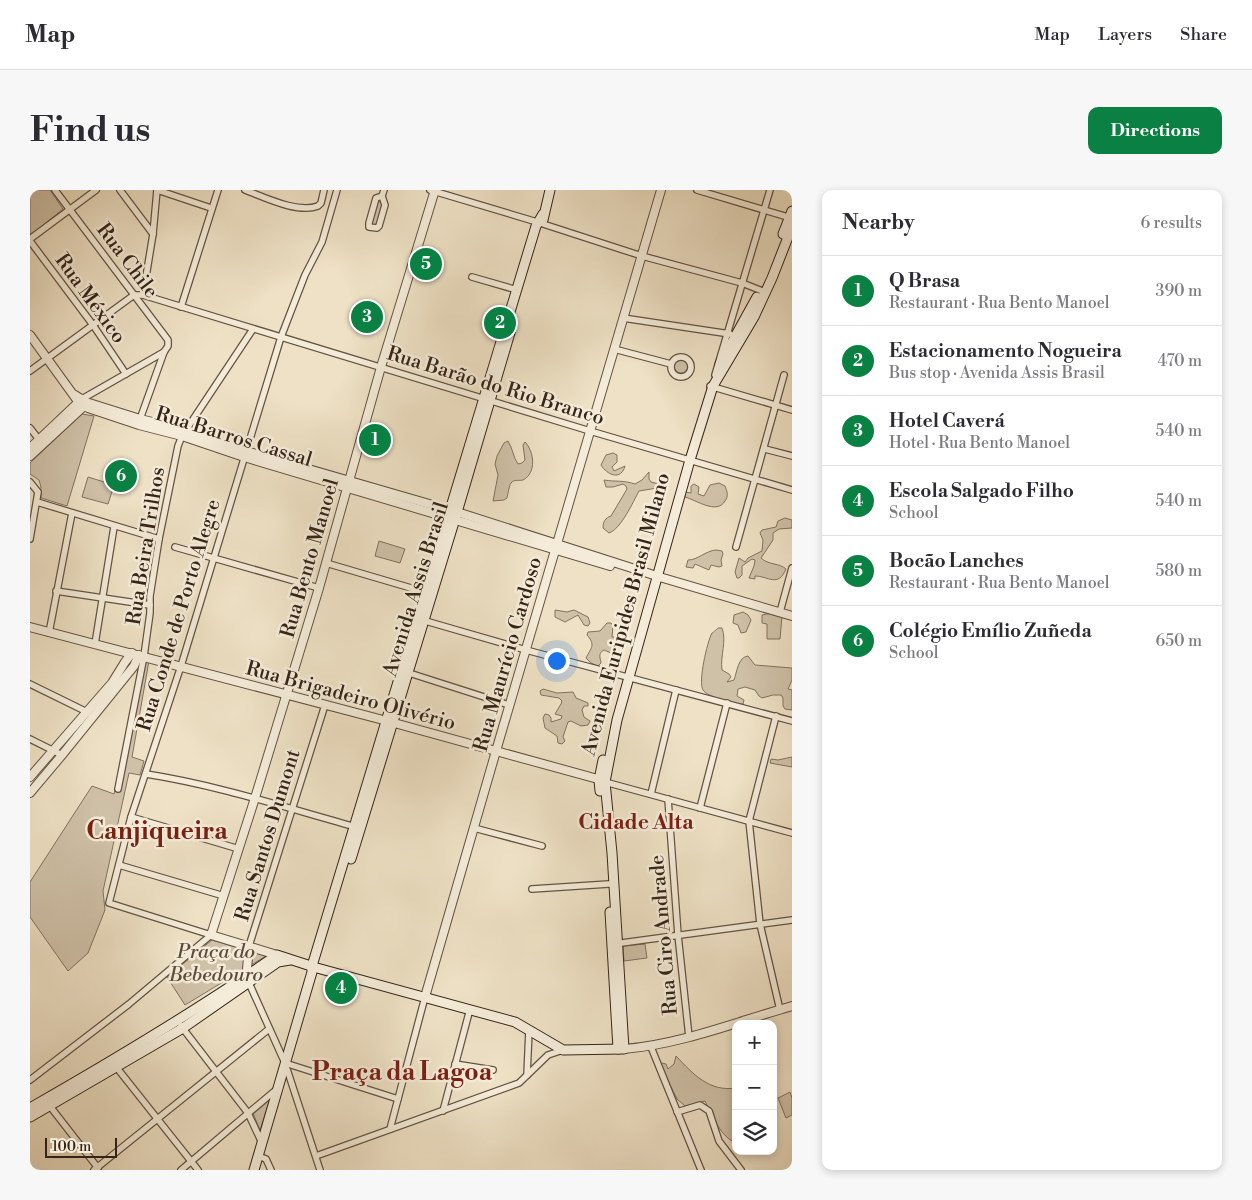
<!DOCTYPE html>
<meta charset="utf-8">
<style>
:root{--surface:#fff;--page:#f7f7f7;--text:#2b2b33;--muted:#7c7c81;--line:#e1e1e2;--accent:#0b8043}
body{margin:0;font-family:"Libre Bodoni",serif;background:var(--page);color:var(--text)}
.controls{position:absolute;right:15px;bottom:15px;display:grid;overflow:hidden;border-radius:10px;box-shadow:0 2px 8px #0003}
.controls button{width:45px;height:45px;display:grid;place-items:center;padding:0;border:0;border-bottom:1px solid var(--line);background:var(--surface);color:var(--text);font:25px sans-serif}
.scale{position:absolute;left:15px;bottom:12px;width:72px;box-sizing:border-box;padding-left:5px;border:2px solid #352418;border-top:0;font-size:14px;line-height:18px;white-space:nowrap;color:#352418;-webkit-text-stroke:4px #f4ecd9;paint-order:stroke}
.you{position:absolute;left:526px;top:470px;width:18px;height:18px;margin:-12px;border:4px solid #fff;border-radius:50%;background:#1a73e8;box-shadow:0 0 0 8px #1a73e833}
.badge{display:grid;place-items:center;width:32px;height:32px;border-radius:50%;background:var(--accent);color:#fff;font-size:16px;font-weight:700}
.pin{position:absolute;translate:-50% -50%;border:2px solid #fff;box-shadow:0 1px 5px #0006}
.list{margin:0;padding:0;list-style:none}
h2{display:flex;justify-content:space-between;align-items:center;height:65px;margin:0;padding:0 20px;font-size:21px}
h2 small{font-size:16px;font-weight:400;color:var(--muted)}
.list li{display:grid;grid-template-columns:32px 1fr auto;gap:15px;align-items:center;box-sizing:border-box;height:70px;padding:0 20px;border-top:1px solid var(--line)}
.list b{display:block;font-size:19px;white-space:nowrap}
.list p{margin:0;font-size:16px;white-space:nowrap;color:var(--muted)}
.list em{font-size:16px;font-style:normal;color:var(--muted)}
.icon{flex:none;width:28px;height:28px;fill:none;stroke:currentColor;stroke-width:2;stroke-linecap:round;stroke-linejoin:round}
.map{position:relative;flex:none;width:762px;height:980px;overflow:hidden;border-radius:10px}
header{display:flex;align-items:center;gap:30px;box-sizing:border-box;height:70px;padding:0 25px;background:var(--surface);border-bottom:1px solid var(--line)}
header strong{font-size:24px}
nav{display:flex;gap:28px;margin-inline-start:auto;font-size:18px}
.intro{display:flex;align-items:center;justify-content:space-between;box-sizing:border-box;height:120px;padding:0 30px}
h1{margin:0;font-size:35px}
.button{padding:12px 22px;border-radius:10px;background:var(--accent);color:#fff;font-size:18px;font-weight:700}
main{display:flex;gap:30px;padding:0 30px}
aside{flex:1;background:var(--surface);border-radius:10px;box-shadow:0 2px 8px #0003}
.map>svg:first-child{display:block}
.green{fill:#cfc1a8;stroke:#827260}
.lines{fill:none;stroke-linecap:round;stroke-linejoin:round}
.minor-casing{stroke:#635343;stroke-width:8}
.tertiary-casing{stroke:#635343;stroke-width:10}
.secondary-casing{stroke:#352418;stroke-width:11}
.minor{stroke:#f4ecd9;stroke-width:5.5}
.tertiary{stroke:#f4ecd9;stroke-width:8}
.secondary{stroke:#f4ecd9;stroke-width:9}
.labels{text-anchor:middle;stroke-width:5;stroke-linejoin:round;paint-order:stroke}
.street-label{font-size:20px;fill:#352418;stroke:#f4ecd9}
.park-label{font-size:20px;font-style:italic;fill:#5c4b3c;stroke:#f4ecd9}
.neighbourhood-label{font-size:21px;font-weight:bold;fill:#7a1f14;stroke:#f4ecd9}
.district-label{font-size:25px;font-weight:bold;fill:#7a1f14;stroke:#f4ecd9}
</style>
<header>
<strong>Map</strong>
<nav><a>Map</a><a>Layers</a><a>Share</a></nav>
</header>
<div class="intro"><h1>Find us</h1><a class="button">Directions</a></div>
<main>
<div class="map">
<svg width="762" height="980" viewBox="0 0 762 980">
<rect width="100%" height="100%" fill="#eee1c5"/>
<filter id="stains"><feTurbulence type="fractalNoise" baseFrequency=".004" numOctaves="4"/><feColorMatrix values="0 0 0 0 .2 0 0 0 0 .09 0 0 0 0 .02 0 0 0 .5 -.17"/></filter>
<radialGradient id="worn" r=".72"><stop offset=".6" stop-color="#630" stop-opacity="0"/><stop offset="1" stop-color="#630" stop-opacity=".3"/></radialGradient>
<g class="green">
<path d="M0,0H20L33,19L1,45L0,43Z"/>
<path d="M347,11L353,13L347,37L340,35Z"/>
<circle cx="651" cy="176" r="7"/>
<path d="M52,224L64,226L37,316L11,308V297L9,290L0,284V273Z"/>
<path d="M478,251C483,259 483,267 488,274L492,273L495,270L493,255L495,252C504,261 507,283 493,290C489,291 484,289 481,293C479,296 478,304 477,308L474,310L463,311L468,285L465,274L467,266L474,253Z"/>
<path d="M583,263L587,265V272L582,277L584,281L595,276C591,291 577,285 571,275L576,265Z"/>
<path d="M619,282V289L621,292L629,294L627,298L609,301C603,312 591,339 579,343L573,338C573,332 575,328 581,326L597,299L596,296L593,294L583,297H576L574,290C586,292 593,290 605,294L612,290Z"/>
<path d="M58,287L84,295L78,314L52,307Z"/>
<path d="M689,293L695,296C697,301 699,306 695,311C687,325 666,310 655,307L654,305L655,302L661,303V296L664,294L669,297L668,304L674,306L680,295Z"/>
<path d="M755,328L762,330V338L749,339L743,343V350L731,368C738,375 750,373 756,379C748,398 738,386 725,386V389L719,388L724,376L725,370L722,369L712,376V385L709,388H707L705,382L709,368L715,372L718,368L732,361L733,350L730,343L732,340L746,337L748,331Z"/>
<path d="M349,351L375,359L370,373L345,366Z"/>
<path d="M686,360L692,361L693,364L691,370L692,376L689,377L681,375L679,380L665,374L663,378L656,377L658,370C668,370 675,361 686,360Z"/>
<path d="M525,420L537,422L544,420L558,427L560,433L558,436L554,435L548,425L535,432L525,427Z"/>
<path d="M713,422L718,425L721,430L716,442L711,443L708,435L703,433L704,425Z"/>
<path d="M742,423L752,426L750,449H737V434L732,433V425Z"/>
<path d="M577,433H581L583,436L582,447H589C590,453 586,460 581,463L574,460C568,463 570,467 571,473L568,476L561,473L556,468C561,458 566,455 557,445L558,442L570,441Z"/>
<path d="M688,438H692C697,452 690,465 692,480L699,484L701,487L697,492L704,490C707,482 708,467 718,466L725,475L762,478V490L758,499L762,500V520L755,519L753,516V508L751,505H743L732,508L729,506L725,500L715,497L708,499L707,506L714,510L713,514C705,514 677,507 673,500C668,492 677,452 682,443C683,443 688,438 688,438Z"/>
<path d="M110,468L119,471L102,567L114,571L110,585L99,583L73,701L75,720L58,763L38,781L0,727V692L62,596L84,604L109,480L105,479Z"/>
<path d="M513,499L527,503L543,502L546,508L558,513V516H554L552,520L554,527L560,531L558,535L551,536L541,531L538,532L533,547L535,551L532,554L528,553L527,546L515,538L513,528L515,524L519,525L521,528V532L531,529L532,526L525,524L531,514L532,511L529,508L511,505L510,501Z"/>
<path d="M762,567V577L740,573L741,569L748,570Z"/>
<path d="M182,750L236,766L155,815L137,787Z"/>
<path d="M615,754L617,768L594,771L593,756Z"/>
<path d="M646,866C663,884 679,902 706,898V952C692,950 681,923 675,911L655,916L647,909L631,877L632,873L636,874L638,879L644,874Z"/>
<path d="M760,902L762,908V925L756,928L748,908Z"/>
<path d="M241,905L230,940L222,921Z"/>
</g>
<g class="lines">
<g class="minor-casing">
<g id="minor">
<path d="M25,0L138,150V156L134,162L109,232"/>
<path d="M90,0L123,44"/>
<path d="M127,0L181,18"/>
<path d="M215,0C234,7 268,24 288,16L291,13L294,0"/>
<path d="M400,0L507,32L612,66L712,93L735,102"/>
<path d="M667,0L761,28"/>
<path d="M352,6L346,8L339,33V37L347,38L349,36L355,15L352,6L354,0"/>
<path d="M0,49L66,0"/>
<path d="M0,51L63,135L96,184"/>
<path d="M442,87L487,100"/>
<path d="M113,105L123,44L127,0"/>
<path d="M151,117L188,0"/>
<path d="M593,128L700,144"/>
<path d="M584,159L641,174"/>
<circle cx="651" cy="177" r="10"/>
<path d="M0,181L104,105H113L560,241L762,300"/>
<path d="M685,185L740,0"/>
<path d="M680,196L762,220"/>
<path d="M52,209L134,162"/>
<path d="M0,238L11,252"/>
<path d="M735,259L762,266"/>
<path d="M0,292L8,302L0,349"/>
<path d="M7,312L129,349"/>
<path d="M145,357L289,398"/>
<path d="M706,357L754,185"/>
<path d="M296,373L398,403"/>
<path d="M26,401L120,415"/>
<path d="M750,422L762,378"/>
<path d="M392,430L496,460L762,531"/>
<path d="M19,443L42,323"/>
<path d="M65,454L84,337"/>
<path d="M376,482L479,515"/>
<path d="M0,494L57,522"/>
<path d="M746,526L719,631L730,734L750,820"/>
<path d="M0,549L32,565"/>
<path d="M116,584C187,595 257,618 326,637"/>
<path d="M575,592L762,643"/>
<path d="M88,599L114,466L120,423V406L129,349L148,256L152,246L223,139"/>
<path d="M621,604L646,500"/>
<path d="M638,609L648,745L659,847"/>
<path d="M670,618L697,513"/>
<path d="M101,627L209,659"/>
<path d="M444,638L512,656"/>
<path d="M89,675L194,706"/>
<path d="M502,699L579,694"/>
<path d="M181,745L79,713L101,627L151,476L251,147L275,85L292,52L307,0"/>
<path d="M584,754L762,730"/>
<path d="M219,756L295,515"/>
<path d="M219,793L255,873L290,980"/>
<path d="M151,836L218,923L232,953"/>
<path d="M621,857L671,980"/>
<path d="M255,873L368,909"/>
<path d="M425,874L463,880"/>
<path d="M87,878L168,980"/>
<path d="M497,885L499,840"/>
<path d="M0,890L99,814L181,745"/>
<path d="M19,915L68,978"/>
<path d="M413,921L440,819"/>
<path d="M647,922L670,915L679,921L689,951L711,980"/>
<path d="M360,939L395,807"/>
<path d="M228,966L236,969L241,980"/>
<path d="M286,966L489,893L518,865L533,860"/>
<path d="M64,980L239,839"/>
<path d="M151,980L247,899"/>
</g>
</g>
<g class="tertiary-casing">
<g id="tertiary">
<path d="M0,145L47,210"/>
<path d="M45,205L56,212L110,229L156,240L216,261L427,322L633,388L762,426"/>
<path d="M58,218L109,235L152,246L214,267L580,376"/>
<path d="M0,258L52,209"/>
<path d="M0,266L53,217L56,212"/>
<path d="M0,437L357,531L575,591"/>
<path d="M0,587L82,493L95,472L102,463"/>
<path d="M0,603L32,565L104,476L109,465"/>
<path d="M247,765L181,745L225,608L289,398L351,177L405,0"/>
<path d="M218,789L217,779L219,756"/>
<path d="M395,807L466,561L631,0"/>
<path d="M594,859C652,854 706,832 762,816"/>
</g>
</g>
<g class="secondary-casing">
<g id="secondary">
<path d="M513,30L520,0"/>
<path d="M753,44L762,21"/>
<path d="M690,174L727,107"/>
<path d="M570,601L569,590L573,570"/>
<path d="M321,669L425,329L482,136"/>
<path d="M580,722L588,859"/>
<path d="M0,918C84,870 168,820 247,765L287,778L485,832L533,860L594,859L582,663L575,592L587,530L660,270L683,196L724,127L742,88L762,37"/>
<path d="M0,927L153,838L248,772L260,770"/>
<path d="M224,980L282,782V776L506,36L513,24"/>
</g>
</g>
<use href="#minor" class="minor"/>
<use href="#tertiary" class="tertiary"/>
<use href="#secondary" class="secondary"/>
</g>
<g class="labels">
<g class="street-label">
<text transform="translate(98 70) rotate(53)" y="7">Rua Chile</text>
<text transform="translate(61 108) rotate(54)" y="7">Rua México</text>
<text transform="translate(466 195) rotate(17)" y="7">Rua Barão do Rio Branco</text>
<text transform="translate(204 246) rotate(17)" y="7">Rua Barros Cassal</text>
<text transform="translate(115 356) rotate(-81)" y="7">Rua Beira Trilhos</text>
<text transform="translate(279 368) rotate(-74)" y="7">Rua Bento Manoel</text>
<text transform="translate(385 399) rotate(-73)" y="7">Avenida Assis Brasil</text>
<text transform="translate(595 424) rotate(-75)" y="7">Avenida Euripides Brasil Milano</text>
<text transform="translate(148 425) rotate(-73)" y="7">Rua Conde de Porto Alegre</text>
<text transform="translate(477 464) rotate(-74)" y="7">Rua Maurício Cardoso</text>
<text transform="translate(321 505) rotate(15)" y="7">Rua Brigadeiro Olivério</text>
<text transform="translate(237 645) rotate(-73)" y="7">Rua Santos Dumont</text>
<text transform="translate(633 745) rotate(-95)" y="7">Rua Ciro Andrade</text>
</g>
<g class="park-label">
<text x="186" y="768">Praça do<tspan x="186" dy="23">Bebedouro</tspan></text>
</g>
<g class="neighbourhood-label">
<text x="606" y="639">Cidade Alta</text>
</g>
<g class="district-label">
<text x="127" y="649">Canjiqueira</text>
<text x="372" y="890">Praça da Lagoa</text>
</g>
</g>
<rect width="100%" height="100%" filter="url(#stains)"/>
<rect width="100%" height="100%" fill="url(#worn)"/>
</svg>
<div class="controls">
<button>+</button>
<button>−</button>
<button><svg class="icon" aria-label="layers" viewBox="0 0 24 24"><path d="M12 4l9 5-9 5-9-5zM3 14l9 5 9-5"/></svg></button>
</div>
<div class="scale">100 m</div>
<div class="you"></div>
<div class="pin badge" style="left:345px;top:250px">1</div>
<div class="pin badge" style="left:470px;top:133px">2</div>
<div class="pin badge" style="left:337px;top:127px">3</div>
<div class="pin badge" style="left:311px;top:798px">4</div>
<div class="pin badge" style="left:396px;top:74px">5</div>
<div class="pin badge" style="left:91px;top:286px">6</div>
</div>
<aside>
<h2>Nearby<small>6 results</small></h2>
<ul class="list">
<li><span class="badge">1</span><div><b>Q Brasa</b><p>Restaurant · Rua Bento Manoel</p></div><em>390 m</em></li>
<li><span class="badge">2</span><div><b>Estacionamento Nogueira</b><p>Bus stop · Avenida Assis Brasil</p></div><em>470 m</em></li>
<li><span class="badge">3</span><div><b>Hotel Caverá</b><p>Hotel · Rua Bento Manoel</p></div><em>540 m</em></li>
<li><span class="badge">4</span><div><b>Escola Salgado Filho</b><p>School</p></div><em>540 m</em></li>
<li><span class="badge">5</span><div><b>Bocão Lanches</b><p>Restaurant · Rua Bento Manoel</p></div><em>580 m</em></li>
<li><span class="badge">6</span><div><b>Colégio Emílio Zuñeda</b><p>School</p></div><em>650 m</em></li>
</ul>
</aside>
</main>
